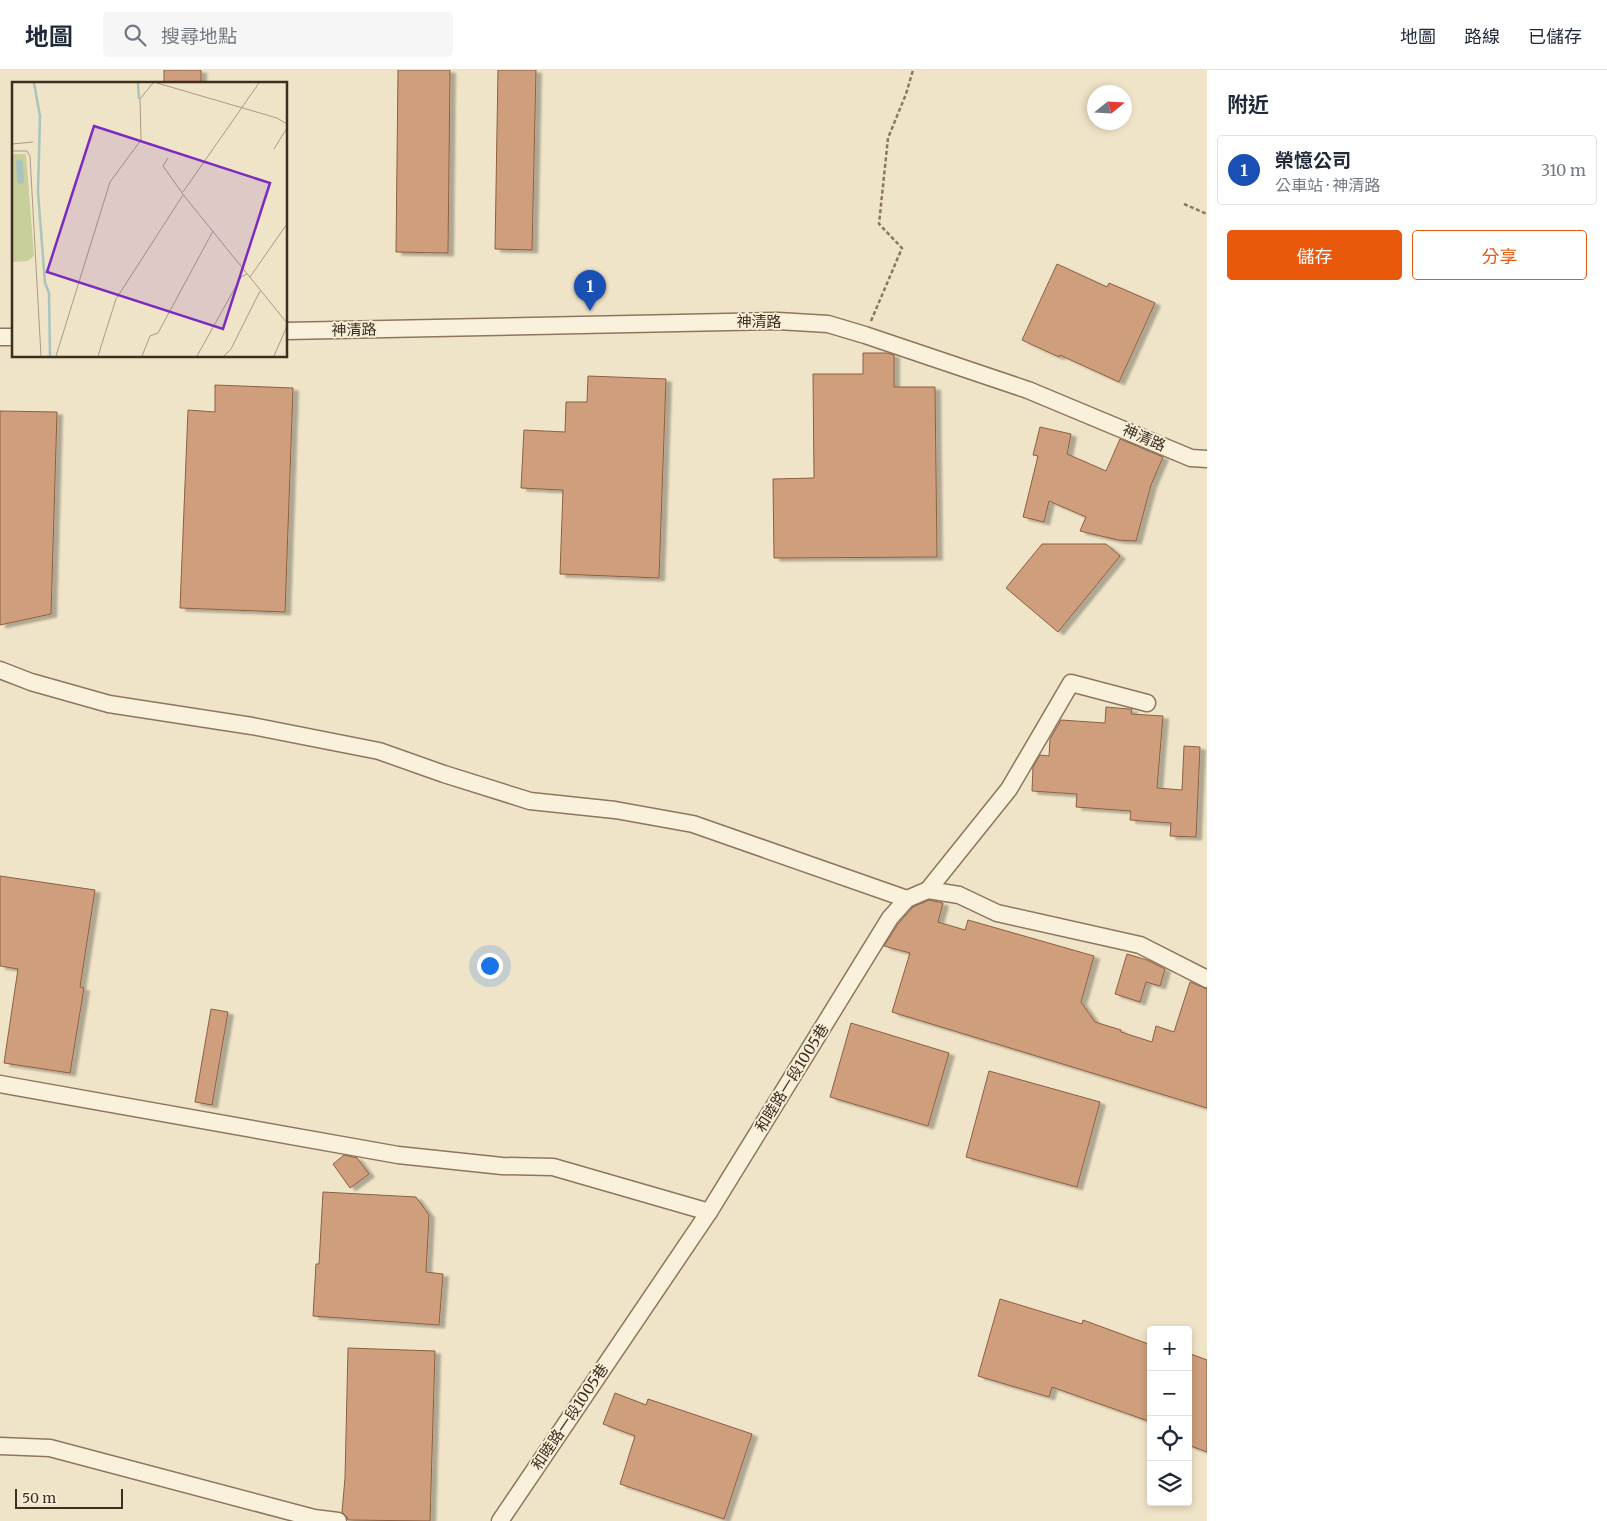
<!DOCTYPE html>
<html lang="zh-TW">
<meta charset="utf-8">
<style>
:root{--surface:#fff;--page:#f6f6f7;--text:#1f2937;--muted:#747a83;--line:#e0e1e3;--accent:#ea580c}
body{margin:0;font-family:Merriweather,"Noto Sans TC",serif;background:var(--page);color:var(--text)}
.controls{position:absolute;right:15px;bottom:15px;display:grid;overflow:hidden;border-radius:5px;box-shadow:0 2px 8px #0003}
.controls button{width:45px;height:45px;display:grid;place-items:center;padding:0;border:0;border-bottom:1px solid var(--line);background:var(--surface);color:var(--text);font:25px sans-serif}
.compass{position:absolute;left:1087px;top:15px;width:45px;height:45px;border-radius:50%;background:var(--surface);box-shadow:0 2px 8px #0003;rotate:72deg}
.scale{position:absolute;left:15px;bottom:12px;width:108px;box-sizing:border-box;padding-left:5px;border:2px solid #3d2e20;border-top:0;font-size:14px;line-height:18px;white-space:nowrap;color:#3d2e20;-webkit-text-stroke:4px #f7eed8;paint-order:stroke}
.you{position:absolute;left:489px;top:895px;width:18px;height:18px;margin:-12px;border:4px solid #fff;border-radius:50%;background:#1a73e8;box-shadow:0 0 0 8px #1a73e833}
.badge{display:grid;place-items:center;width:32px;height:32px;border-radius:50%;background:var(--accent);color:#fff;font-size:16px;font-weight:700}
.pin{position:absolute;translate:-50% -41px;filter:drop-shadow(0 1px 2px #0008)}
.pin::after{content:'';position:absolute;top:26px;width:18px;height:15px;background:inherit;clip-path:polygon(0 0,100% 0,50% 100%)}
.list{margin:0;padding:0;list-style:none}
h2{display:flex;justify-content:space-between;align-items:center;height:65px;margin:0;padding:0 20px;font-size:21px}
h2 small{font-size:16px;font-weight:400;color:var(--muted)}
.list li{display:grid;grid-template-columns:32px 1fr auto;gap:15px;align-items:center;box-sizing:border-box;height:70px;margin:0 10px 10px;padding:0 10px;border:1px solid var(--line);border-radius:5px}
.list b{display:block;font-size:19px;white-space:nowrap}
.list p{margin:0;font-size:16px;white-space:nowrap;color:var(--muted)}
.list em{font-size:16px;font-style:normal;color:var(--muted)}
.actions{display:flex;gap:10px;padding:15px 20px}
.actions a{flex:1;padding:11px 0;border:1px solid var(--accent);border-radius:5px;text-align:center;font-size:18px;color:var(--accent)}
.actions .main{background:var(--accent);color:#fff}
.icon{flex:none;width:28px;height:28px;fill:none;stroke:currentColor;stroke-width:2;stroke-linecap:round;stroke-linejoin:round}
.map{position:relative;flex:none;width:1207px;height:1451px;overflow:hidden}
header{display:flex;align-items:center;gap:30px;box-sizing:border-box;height:70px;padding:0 25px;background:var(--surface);border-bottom:1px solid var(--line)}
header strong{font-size:24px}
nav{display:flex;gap:28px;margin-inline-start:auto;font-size:18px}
.search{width:350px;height:45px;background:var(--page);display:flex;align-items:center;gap:12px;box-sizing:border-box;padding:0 18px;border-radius:5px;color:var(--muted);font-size:19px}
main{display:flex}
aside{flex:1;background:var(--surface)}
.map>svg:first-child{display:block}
.building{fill:#cf9f7d;stroke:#8d5f41;filter:url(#shadow)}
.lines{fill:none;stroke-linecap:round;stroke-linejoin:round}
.minor-casing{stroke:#8d765c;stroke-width:19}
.path{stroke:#8d765c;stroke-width:2.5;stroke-dasharray:4 2.5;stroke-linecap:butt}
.minor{stroke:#faf1dc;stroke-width:16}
.labels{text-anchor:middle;stroke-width:4;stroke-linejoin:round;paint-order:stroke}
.street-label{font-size:15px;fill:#3d2e20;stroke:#f7eed8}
.inset-river{fill:none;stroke:#a9c4bc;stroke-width:2.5}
.inset-road{fill:none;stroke:#a89b85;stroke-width:1}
.view{fill:#7b2cbf;fill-opacity:0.15;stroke:#7b2cbf;stroke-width:2.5}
.inset-edge{fill:none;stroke:#3d2e20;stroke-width:2.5}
</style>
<header>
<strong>地圖</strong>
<div class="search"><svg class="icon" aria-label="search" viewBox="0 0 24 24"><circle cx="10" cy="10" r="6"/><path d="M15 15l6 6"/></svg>搜尋地點</div>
<nav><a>地圖</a><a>路線</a><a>已儲存</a></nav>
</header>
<main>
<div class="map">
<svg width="1207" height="1451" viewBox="0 0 1207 1451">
<defs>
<filter id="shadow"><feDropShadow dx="5.5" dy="3" stdDeviation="1" flood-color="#0004"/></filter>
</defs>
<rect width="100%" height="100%" fill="#f0e4c8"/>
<g class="building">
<rect x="164" y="0" width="37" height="14"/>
<path d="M398,0H450L448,183L396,182Z"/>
<path d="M498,0H536L532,180L495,179Z"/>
<path d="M1057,194L1107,217L1109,213L1155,233L1119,312L1060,285L1059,287L1022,270Z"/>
<path d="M863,283H887L894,285V317H935L937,487L774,488L773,409L814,408L813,304H863Z"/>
<path d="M588,306L666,309L659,508L560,504L563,420L521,418L524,360L565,362L566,332H587Z"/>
<path d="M215,315L293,318L285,542L180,538L188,340L215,342Z"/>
<path d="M0,341L57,342L51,544L0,555Z"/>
<path d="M1040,357L1071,364L1067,384L1106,401L1120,369L1163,387L1151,415L1136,471L1118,470L1080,461L1086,447L1049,431L1044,452L1023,447L1038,386L1033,385Z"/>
<path d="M1042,474H1106L1120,486L1058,562L1006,518Z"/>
<path d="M1106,637L1129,639H1132L1131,644L1163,646L1157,718L1182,720L1184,676L1200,677L1196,767L1170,766L1171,753L1130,750L1131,741L1076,737L1077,724L1032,721L1033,697L1040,685L1049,686L1050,669L1061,650L1105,653Z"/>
<path d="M0,806L95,820L80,917L84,918L70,1003L4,993L18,899L0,896Z"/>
<path d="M929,830L943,833L938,852L965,860L968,850L1094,886L1081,932L1095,952L1121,960V962L1152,972L1156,956L1174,962L1190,912L1207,919V1038L892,942L910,883L884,876L898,854L913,837Z"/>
<path d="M1127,884L1147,890L1165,899L1160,916L1146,912L1140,932L1115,924Z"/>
<path d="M211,939L228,942L212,1035L195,1032Z"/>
<path d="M851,953L949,983L928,1056L830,1027Z"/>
<path d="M989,1001L1100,1032L1077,1117L966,1087Z"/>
<path d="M344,1085L357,1088L369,1104L350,1118L333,1094Z"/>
<path d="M323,1122L416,1127L429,1145L426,1202L443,1204L439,1255L313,1246L316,1194H319Z"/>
<path d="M1000,1229L1082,1254L1083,1250L1151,1275V1352L1052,1317L1049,1327L978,1306Z"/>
<path d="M348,1278L435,1281L430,1451L348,1450L347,1447L342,1442L345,1408Z"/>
<path d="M1188,1283L1207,1290V1382L1188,1375Z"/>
<path d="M615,1323L646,1335L648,1329L752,1364L724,1449L620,1414L635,1366L603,1354Z"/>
</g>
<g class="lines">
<g class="minor-casing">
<g id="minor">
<path d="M286,261L778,251L828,254L865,265L1028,320L1191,388L1207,389"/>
<path d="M0,267H14"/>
<path d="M0,600L31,612L109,634L252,656L379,681L444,704L530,731L615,740L693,754L907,829"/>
<path d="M928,820L1009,719L1071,613L1147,633"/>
<path d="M0,1014L398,1085L502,1096L553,1097L709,1142"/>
<path d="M0,1376L50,1378L314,1448L338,1451"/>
<path d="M500,1451L709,1142L890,848L907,829L928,820L959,825L997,843L1140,875L1207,909"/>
</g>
</g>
<g class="path">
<path d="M1184,134L1207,144"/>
<path d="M871,251L902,178L879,154L888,68L906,24L913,0"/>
</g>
<use href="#minor" class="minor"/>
</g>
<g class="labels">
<g class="street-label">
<text x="759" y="257">神清路</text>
<text transform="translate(354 260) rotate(-1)" y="5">神清路</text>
<text transform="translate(1144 368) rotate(23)" y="5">神清路</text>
<text transform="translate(792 1008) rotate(-58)" y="5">和睦路一段1005巷</text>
<text transform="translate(570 1347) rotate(-56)" y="5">和睦路一段1005巷</text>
</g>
</g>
<g transform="translate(12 12)">
<rect width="275" height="275" fill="#f0e4c8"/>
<path d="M0,72H14L22,174L16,179L0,180Z" fill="#c9cf9b"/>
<path d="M7,77L11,80L12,100L9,103L5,100L4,79Z" fill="#a9c4bc"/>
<path class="inset-river" d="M22,1L28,34L26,110L33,201L37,211L38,274M126,1L127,17"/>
<path class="inset-road" d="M145,1L265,36L275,42M0,62L21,60M262,67L275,46M0,69H15L18,74L29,274M156,76L151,84L173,115L275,241M171,110L247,1M238,195L275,142M44,274L98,100L129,58L128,17L141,1M86,274L104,217L171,113M130,274L138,254L146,251L201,149M185,274L229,195L235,192M212,274L219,267L248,209M262,274L275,244"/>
<path class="view" d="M82,44L258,101L211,247L35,190Z"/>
<rect width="275" height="275" class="inset-edge"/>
</g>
</svg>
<div class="controls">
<button>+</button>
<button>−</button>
<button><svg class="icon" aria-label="locate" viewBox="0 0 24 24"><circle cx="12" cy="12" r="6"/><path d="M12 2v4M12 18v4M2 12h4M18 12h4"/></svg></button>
<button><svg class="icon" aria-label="layers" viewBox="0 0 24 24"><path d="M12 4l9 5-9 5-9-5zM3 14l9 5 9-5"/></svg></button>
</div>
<svg class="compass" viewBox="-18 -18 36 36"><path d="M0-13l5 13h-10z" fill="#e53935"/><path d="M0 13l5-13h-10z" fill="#747a83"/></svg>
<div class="scale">50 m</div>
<div class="you"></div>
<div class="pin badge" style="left:590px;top:241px;background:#1a4fb4">1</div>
</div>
<aside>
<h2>附近<small></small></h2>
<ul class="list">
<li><span class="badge" style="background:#1a4fb4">1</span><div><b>榮憶公司</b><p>公車站 · 神清路</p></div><em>310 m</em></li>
</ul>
<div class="actions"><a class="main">儲存</a><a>分享</a></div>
</aside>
</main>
